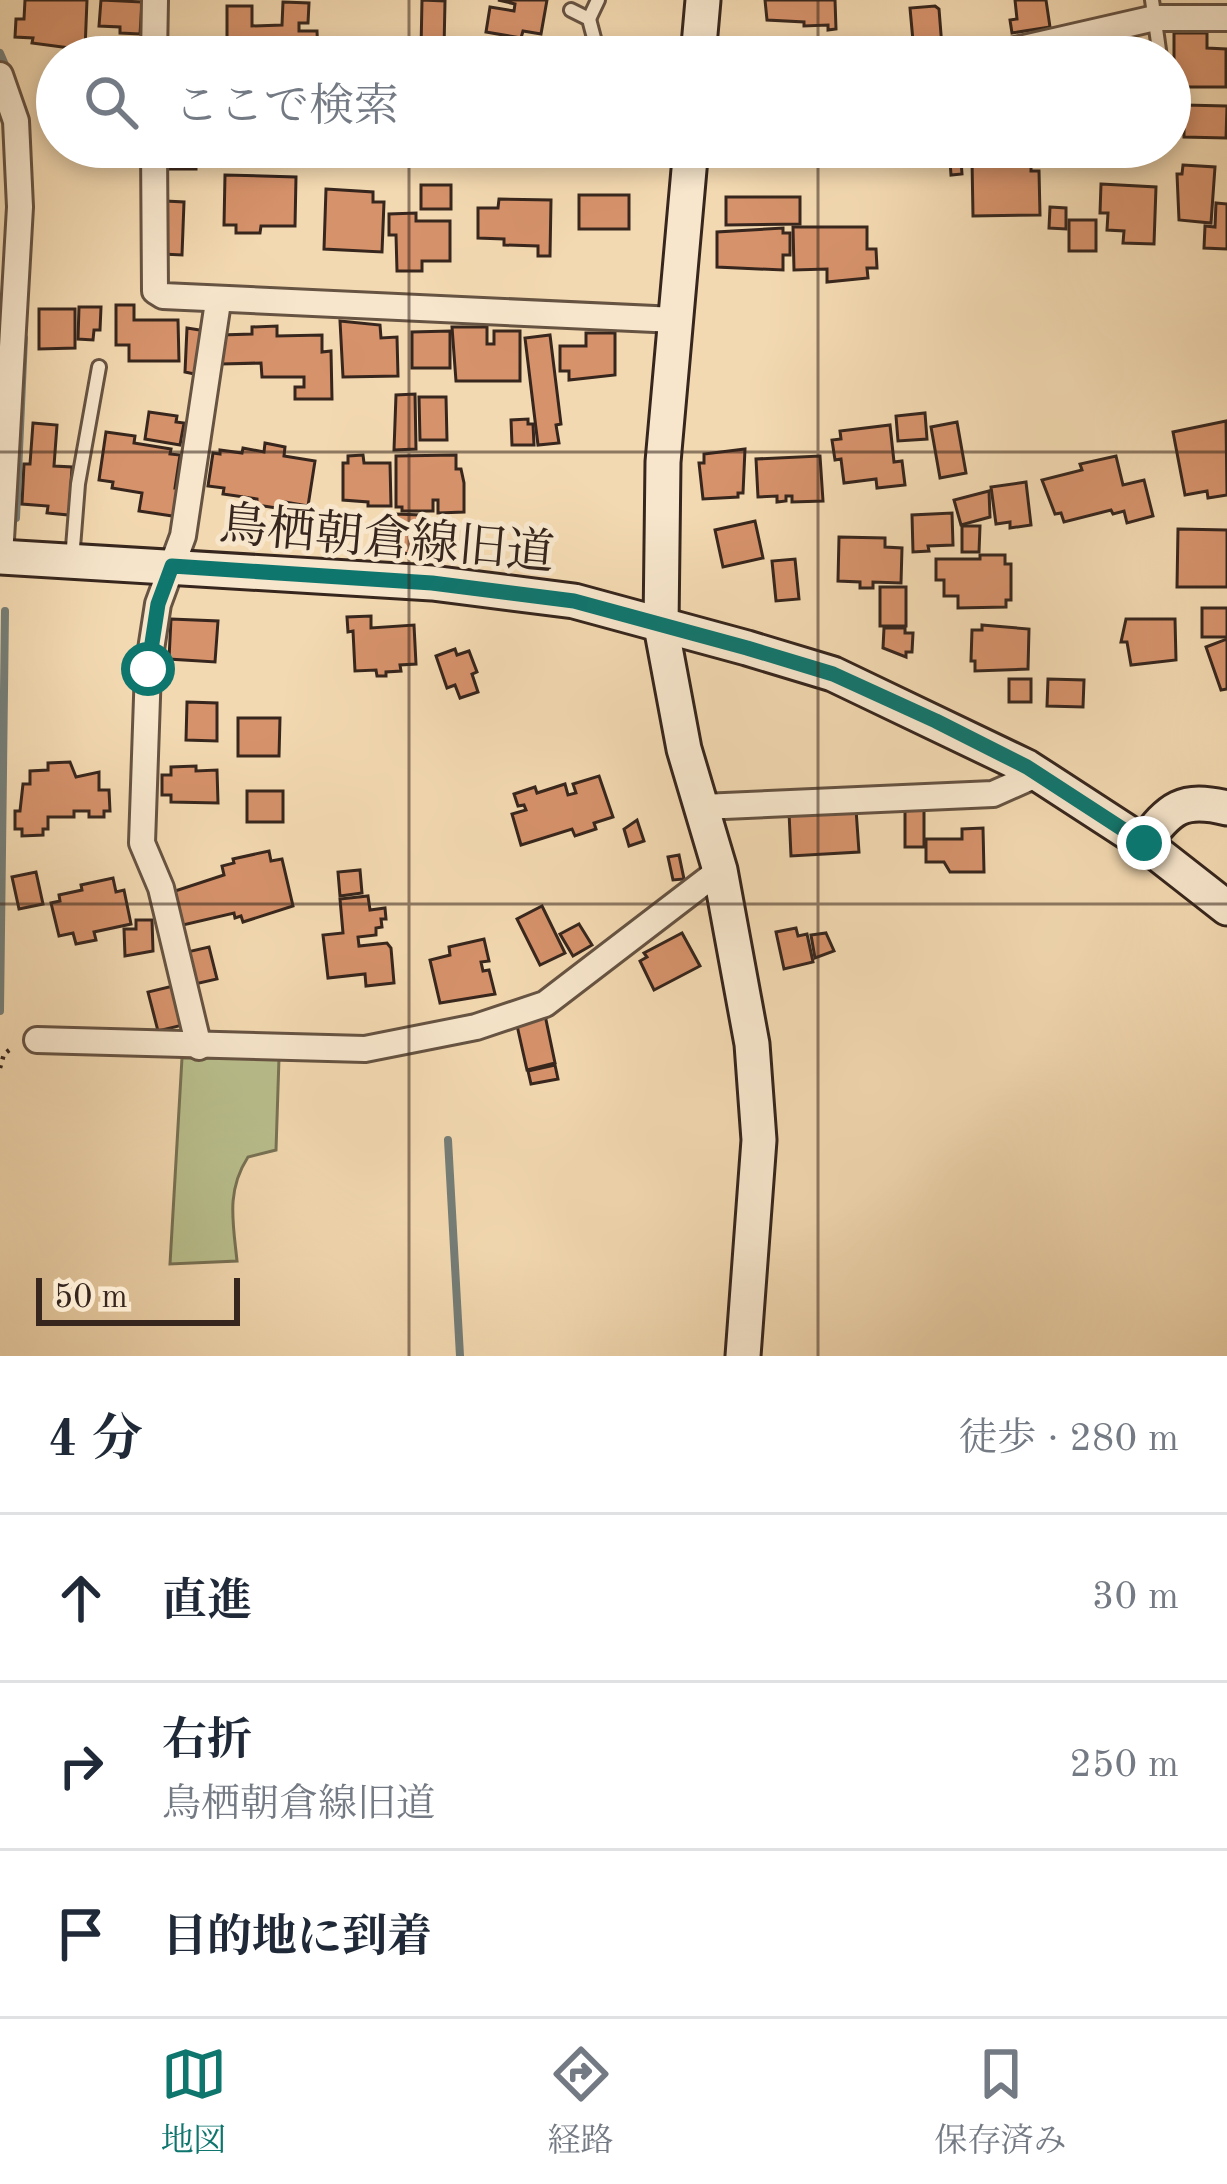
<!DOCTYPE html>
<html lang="ja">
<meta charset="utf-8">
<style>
:root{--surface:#fff;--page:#f6f6f7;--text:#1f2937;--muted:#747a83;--line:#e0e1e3;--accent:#0f766e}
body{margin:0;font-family:"Old Standard TT","Noto Serif JP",serif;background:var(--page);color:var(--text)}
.scale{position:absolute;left:36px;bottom:30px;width:204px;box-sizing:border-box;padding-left:12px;border:6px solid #37261d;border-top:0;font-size:33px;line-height:42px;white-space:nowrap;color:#37261d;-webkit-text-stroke:9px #f7e6cc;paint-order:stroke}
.stop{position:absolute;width:36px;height:36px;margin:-27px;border:9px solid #0f766e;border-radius:50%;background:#fff}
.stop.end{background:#0f766e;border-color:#fff;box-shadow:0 3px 12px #0008}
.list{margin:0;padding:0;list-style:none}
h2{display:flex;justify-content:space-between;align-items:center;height:156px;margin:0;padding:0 48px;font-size:51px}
h2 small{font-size:39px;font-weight:400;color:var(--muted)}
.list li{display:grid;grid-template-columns:78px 1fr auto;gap:36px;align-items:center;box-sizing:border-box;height:168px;padding:0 48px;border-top:3px solid var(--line)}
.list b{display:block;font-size:45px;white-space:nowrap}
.list p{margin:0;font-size:39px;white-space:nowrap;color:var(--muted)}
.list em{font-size:39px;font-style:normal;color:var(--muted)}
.icon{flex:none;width:66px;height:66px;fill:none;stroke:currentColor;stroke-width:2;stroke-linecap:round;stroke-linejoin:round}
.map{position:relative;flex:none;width:1227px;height:1356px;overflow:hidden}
.search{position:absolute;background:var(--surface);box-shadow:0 6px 18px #0003;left:36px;right:36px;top:36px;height:132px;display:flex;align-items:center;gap:30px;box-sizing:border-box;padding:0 42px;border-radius:66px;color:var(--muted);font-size:45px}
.sheet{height:660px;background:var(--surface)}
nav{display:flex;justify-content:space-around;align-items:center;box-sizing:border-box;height:168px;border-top:3px solid var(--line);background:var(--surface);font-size:33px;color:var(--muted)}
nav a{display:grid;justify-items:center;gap:6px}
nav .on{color:var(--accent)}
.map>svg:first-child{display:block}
.green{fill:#b9bf8d;stroke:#787255;stroke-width:3}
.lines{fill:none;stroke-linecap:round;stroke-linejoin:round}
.stream{stroke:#757e78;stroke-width:8}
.building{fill:#d6926b;stroke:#37261d;stroke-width:3}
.lane-casing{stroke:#665342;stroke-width:18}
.street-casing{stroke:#665342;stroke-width:30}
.secondary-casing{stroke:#37261d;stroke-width:39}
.path{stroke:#37261d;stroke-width:4.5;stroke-dasharray:3 6;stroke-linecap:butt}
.lane{stroke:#f7e6cc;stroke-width:12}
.street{stroke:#f7e6cc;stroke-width:24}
.secondary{stroke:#f7e6cc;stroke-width:33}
.route{stroke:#0f766e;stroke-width:15}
.grid{fill:none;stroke:#37261d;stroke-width:3;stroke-opacity:0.55}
.labels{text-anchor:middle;stroke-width:10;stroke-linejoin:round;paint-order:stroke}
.street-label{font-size:48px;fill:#37261d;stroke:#f7e6cc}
</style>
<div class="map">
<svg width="1227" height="1356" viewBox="0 0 1227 1356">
<rect width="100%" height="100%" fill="#f3d9b1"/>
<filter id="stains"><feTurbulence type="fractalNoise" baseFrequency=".00167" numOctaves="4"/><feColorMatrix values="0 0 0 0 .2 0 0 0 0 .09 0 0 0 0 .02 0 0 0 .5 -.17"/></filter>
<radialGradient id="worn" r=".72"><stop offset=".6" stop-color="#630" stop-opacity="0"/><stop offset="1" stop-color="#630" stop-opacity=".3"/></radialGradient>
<path class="green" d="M182,1058H279L276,1150L248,1157C226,1191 233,1222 237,1261L170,1264Z"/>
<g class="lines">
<g class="stream">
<path d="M0,53L9,74"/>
<path d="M16,518L24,338"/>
<path d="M0,1011L5,611"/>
<path d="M448,1140L460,1356"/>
</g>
</g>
<g class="building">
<path d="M25,0H87L85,50L32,43L33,38L15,37L16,19H24Z"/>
<path d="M101,0L142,2L140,34L120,33V27L99,26Z"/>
<path d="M422,0L445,1L444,49H421Z"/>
<path d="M547,0L541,34L523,31L521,38L486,32L490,7L514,11L515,4L498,0Z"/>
<path d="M765,0H835L836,29L828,30V25L804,26V22L767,20Z"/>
<path d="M1015,0H1046L1050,27L1012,33L1010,20L1017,19Z"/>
<path d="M283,2L309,3L308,23H299V31H317L318,57H241V42L227,41V6H252V26L282,25Z"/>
<path d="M935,6L939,9L942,47L939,48V56L918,57V51L914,52L910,8Z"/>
<path d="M1174,33H1207V48L1226,49V87H1174Z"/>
<path d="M1184,105L1227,106L1226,138L1184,137Z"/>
<path d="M166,147L196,149V169H166Z"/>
<path d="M733,147H749V164L732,163Z"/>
<path d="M911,147H960L962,174L951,175L950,161L923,162L922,155H911Z"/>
<path d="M972,160H1031V171H1039L1040,215L973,216Z"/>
<path d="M1183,165L1215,167L1211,223L1179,220L1177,174H1182Z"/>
<path d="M225,175L296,177L295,226H261L260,233H236V225H224Z"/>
<path d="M1101,184L1156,187L1154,244L1123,243L1124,231L1107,230L1108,213H1100Z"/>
<rect x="421" y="185" width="30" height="24"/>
<path d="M326,189L373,192V202H384L382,252L324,249Z"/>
<rect x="579" y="195" width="50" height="34"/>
<path d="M726,197H800V224L726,225Z"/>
<path d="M499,199L551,200L550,256H538V246L504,245V239L478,238V208H498Z"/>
<path d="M165,201L184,202L182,255L163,254Z"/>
<path d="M1216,203L1227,204V249L1204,248L1205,226L1215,227Z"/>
<path d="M1050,207L1066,208V229L1049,228Z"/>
<path d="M416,213V221H450V261H422V271H397L396,235H389V214Z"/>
<rect x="1069" y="220" width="27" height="31"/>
<path d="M793,227H867V249H876L877,268H867L868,278L827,282V269L794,270Z"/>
<path d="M783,228V233H790V255H783V270L717,267V232Z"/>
<path d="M116,305H134V320H178L179,361H129V345H116Z"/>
<path d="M79,307H101L100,330H94L93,340L78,339Z"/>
<path d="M39,309H75V348L39,349Z"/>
<path d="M340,321L380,325L381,338L397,337L398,376L343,377Z"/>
<path d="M277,326V336L322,335V352L331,351L332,399H295V387H304V377H262L261,363L221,364V335L252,334V327Z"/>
<path d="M452,327H487V344H494V331H520V381H456Z"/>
<path d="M187,328L206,331L199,375L185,372Z"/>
<path d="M450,331V368H412V332Z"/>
<path d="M586,333H615V375L569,380V371H560V346H586Z"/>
<path d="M550,335L561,424L556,425L559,443L538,445L525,338Z"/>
<path d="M415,394L416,449L394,450L396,395Z"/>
<path d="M419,397H446L447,440H420Z"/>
<path d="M149,412L177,416L176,422L184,423L180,445L145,439Z"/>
<path d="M925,413L927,439L898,441L896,416Z"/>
<path d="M528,419V424H533L534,445H512L511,420Z"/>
<path d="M1226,421L1227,495L1208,498L1207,491L1185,495L1173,432Z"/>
<path d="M957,422L966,473L940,478L931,427Z"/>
<path d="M33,423L57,425L54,466L72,467L69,515L47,513L48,506L22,504L24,464H30Z"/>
<path d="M890,425L894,462L902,461L905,485L877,488L876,479L844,483L841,459L835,460L832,440L841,439L840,431Z"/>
<path d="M106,432L135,436L134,443L171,449L170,454L180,455L175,488H183L179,517L139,511L142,493L112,488L113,482L99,480Z"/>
<path d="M265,443L285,447L284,456L315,461L308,506L285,502L283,509L257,505V499L223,494L224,488L208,486L213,453L220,454V450L242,453L243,448L264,452Z"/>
<path d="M745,449L743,493H738V497L703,499L699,463H704V454Z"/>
<path d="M363,455L364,463H390L391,506H368V502L343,500V463H348V456Z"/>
<path d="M456,455V469H461L464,483V512L438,513V500H433V511H402V507H396V456Z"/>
<path d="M820,456L823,501L792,502V496H786V501L777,502V496L758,497L756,459Z"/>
<path d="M1116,456L1123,485L1144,480L1153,516L1127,523L1124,511L1113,514L1111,510L1064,522L1061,513L1055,514L1042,480L1082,470L1080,464Z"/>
<path d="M1026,482L1031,525L1010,528V522L996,524L991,487Z"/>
<path d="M989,491L990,517L961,525L954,500Z"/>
<path d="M952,513L953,545L928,546L929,551L913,552L912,515Z"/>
<path d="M395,514L421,515L419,554L394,553Z"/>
<path d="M755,521L763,558L723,567L715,530Z"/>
<path d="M962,526H980L979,552H962Z"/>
<path d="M1178,529L1227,530V587H1177Z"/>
<path d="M839,537L885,538V547L902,548L901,583L873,582V588H860V582L838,581Z"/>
<path d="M980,555H1005V564H1011V600H1006V607L958,608V596H944V580H936V559H980Z"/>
<path d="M795,559L799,599L776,601L772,561Z"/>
<rect x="880" y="587" width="26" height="39"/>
<rect x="1202" y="608" width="25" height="29"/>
<path d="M371,616V628L414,625L416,664L400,665L401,671L386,672V676H377L376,670L355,671L353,631L348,632L347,617Z"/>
<path d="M171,619L218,621L215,662L169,659Z"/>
<path d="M1126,619H1175L1176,660L1131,665L1127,642H1121Z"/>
<path d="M982,625L1029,629L1028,669L975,671V661H971L972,630H982Z"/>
<path d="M884,628H905V633H913L912,652H906V657L883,648Z"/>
<path d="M1227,639V689L1221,690L1206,647Z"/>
<path d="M455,649L457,655L469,651L477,672L472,674L478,692L460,698L455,685L447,688L436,656Z"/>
<rect x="1009" y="679" width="22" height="23"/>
<path d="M1048,679L1084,680L1083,707L1047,706Z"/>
<path d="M187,702L217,703V741L186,740Z"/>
<path d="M238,718H280L279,756H238Z"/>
<path d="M70,762L76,777L99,772V790H109L110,811H104V817H89V811H74V817H48V829H43V835L22,836V829H15V811H20L23,784H30V771L48,770V763Z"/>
<path d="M196,766V771L217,770L218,803L171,802V795H162V775H171V767Z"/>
<path d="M599,776L613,817L594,823L596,829L575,836L572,829L521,845L512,814L526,810L524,805L518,806L514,794L535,787L537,793L565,784L568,795L576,793L573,784Z"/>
<rect x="247" y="791" width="36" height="31"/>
<rect x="905" y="807" width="19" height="40"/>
<path d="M856,809L859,852L791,856L789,812Z"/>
<path d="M637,820L644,841L629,846L624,829Z"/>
<path d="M983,828L984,872H950L944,862H926V839H962V829Z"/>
<path d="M269,851L271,861L282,859L293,906L243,922L241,916L235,918L234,913L183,925L175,891L224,875L222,866L234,863L233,859Z"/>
<path d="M679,855L684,879L673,880L668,857Z"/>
<path d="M360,870L362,893L340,896L338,872Z"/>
<path d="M36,872L43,904L19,909L12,877Z"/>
<path d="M113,878L116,892L124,890L131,924L94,932L96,940L76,944L73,933L59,936L51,903L60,901L59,895L82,890L81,885Z"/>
<path d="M368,896L370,910L385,908L386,919H381L382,927L376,928V935L358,937L359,946L387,943L391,948L394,983L366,986L365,974L328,978L323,935L343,933L340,899Z"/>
<path d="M542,906L565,953L540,965L517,919Z"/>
<path d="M136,920H152L153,951L125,956L124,929H136Z"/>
<path d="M579,924L592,945L573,956L560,934Z"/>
<path d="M796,928L798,936L807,934L813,962L784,969L776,932Z"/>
<path d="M682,933L700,966L654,990L640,961L647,957L644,953Z"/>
<path d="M826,933L834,951L815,958L811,935Z"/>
<path d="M484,939L489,961L481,962L483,971L489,970L495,994L440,1003L430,960L450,955L449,947Z"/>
<path d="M209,947L217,979L195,984L187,952Z"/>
<path d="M173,986L183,1025L158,1031L148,992Z"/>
<path d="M545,1015L555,1063L527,1070L516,1021Z"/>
<path d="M555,1065L558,1079L531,1084L528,1071Z"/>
</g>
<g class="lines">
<g class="lane-casing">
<g id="lane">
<path d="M1152,0L1160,57"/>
<path d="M571,10L589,19L599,57"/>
<path d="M589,19L598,0"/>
<path d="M1071,147L1072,159"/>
<path d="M72,560L78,484L99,367"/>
</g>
</g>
<g class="street-casing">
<g id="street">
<path d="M154,57L155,0"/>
<path d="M985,57L1155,18H1227"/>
<path d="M0,75L16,121L20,207L0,557"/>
<path d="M154,147L155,291L163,296L676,320"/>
<path d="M702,807L993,794L1038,774"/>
<path d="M37,1040L365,1049L476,1027L545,1004L720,870"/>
<path d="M199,1047L161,888L142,843L148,669L158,604L183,536L218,302"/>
</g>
</g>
<g class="secondary-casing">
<g id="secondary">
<path d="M698,57L703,0"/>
<path d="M691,147L663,462L661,626L684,749L720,870L752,1044L759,1140L743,1356"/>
<path d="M0,557L432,583L574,601L747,648L833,674L1027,767L1144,843L1227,908"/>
<path d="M1144,843C1170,808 1182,797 1227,808"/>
</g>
</g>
<path class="path" d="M0,1068L4,1054L12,1048"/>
<use href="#lane" class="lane"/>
<use href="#street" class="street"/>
<use href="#secondary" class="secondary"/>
</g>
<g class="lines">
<path class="route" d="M148,669L158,604L172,566L432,583L574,601L747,648L833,674L936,721L1027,767L1144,843"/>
</g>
<path class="grid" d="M409,0V57M818,0V57M409,147V1356M818,147V1356M0,452H1227M0,904H1227"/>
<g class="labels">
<g class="street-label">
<text transform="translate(387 537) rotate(5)" y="17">鳥栖朝倉線旧道</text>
</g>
</g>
<rect width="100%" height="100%" filter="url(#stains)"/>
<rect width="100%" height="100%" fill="url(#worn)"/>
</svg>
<div class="scale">50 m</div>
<div class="stop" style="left:148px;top:669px"></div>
<div class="stop end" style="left:1144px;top:843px"></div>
<div class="search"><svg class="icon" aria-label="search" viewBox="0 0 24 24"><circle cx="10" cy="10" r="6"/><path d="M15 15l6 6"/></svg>ここで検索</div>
</div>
<section class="sheet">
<h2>4 分<small>徒歩 · 280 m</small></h2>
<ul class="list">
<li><svg class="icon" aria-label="ahead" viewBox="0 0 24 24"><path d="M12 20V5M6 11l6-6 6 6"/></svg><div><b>直進</b></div><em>30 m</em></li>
<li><svg class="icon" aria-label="right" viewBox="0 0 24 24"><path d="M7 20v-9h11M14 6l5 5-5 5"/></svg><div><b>右折</b><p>鳥栖朝倉線旧道</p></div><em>250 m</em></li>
<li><svg class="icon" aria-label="arrive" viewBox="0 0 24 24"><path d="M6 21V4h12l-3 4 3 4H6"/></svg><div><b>目的地に到着</b></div></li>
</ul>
</section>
<nav>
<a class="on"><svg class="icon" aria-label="map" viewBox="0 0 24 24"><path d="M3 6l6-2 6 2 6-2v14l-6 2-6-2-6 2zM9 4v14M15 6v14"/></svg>地図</a>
<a><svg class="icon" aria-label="directions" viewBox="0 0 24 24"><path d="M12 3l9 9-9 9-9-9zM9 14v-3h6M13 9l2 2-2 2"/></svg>経路</a>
<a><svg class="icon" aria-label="saved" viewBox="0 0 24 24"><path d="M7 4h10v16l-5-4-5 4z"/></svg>保存済み</a>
</nav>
